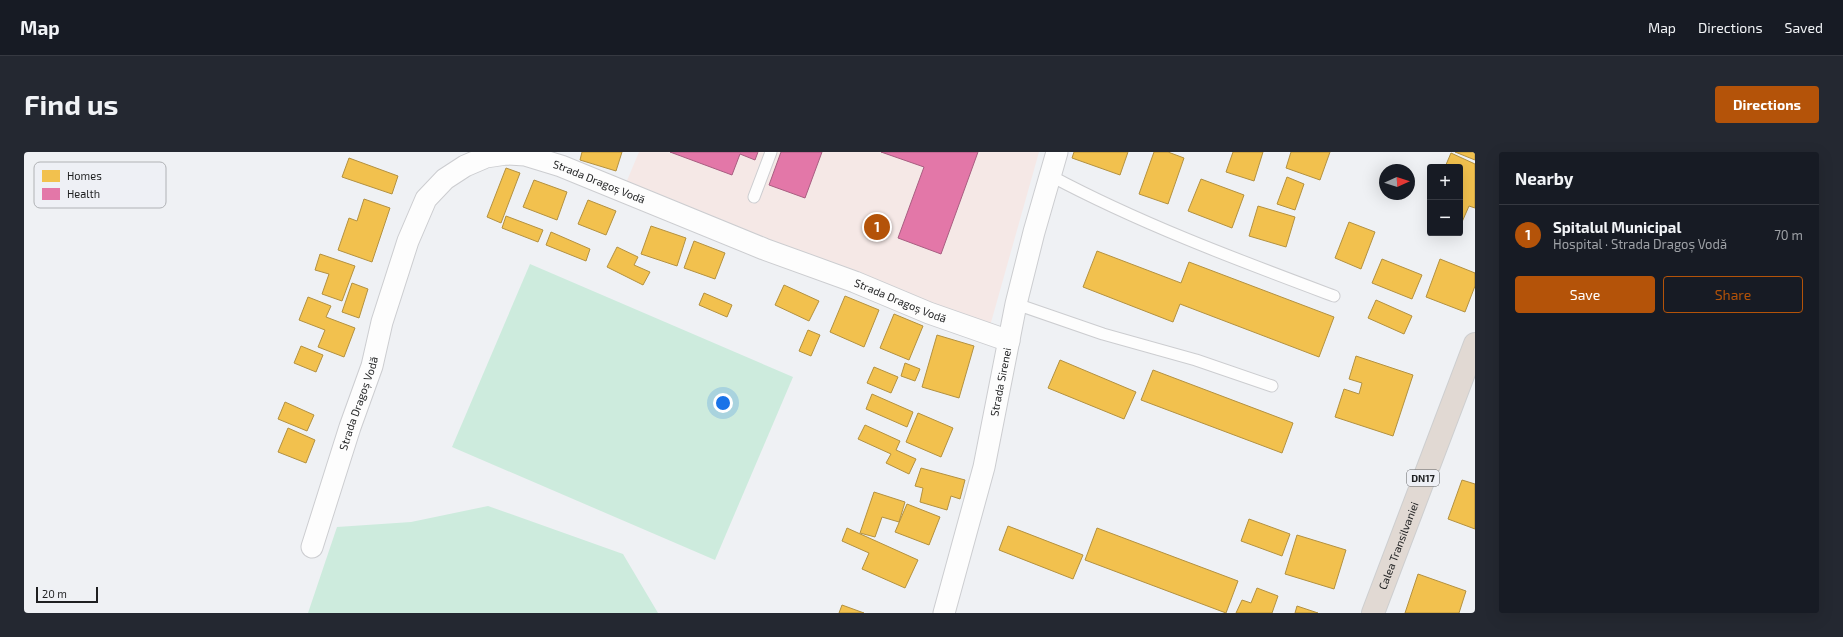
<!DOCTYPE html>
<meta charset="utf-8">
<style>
:root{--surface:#171b24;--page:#242831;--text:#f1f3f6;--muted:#9ea1a6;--line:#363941;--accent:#b45309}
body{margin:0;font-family:"Exo 2",sans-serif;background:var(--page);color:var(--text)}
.controls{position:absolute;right:12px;top:12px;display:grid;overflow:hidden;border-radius:4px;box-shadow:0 4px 16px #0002}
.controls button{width:36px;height:36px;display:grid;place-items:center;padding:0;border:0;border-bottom:1px solid var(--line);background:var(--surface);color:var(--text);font:20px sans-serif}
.compass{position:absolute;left:1355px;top:12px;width:36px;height:36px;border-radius:50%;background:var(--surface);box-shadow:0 4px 16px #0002;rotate:87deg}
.scale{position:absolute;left:12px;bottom:10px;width:62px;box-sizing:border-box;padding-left:4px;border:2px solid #1f2021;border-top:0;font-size:11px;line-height:14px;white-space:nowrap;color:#1f2021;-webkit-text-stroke:3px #eef0f5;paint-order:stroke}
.you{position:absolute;left:699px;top:251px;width:14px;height:14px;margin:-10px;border:3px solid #fff;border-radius:50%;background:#1a73e8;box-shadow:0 0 0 6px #1a73e833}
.badge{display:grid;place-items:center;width:26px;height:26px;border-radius:50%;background:var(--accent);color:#fff;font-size:13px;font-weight:700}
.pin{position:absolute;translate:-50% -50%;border:2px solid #fff;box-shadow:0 1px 4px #0006}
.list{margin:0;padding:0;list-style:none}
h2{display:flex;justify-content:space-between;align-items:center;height:52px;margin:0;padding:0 16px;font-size:17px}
h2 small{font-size:13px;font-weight:400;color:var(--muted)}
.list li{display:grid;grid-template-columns:26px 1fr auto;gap:12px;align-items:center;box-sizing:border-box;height:60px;padding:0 16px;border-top:1px solid var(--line)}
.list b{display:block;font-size:15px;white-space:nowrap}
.list p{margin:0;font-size:13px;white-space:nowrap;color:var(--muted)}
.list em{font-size:13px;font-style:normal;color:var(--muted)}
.actions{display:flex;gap:8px;padding:12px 16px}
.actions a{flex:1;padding:9px 0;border:1px solid var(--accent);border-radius:4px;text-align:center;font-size:14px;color:var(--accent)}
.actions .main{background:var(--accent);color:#fff}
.map{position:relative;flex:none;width:1451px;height:461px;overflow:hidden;border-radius:4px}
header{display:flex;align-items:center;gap:24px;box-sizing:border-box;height:56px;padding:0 20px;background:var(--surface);border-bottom:1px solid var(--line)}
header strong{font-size:19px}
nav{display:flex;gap:22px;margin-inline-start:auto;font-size:14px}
.intro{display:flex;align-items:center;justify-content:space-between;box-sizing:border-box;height:96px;padding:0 24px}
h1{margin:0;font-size:28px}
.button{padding:10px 18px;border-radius:4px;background:var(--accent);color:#fff;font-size:14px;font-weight:700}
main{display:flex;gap:24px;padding:0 24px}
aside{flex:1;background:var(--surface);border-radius:4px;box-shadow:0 4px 16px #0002}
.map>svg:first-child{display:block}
.medical{fill:#f5e8e6}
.green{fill:#cdebdd}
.homes{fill:#f2c14e;stroke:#b39140}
.health{fill:#e377a8;stroke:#a85d80}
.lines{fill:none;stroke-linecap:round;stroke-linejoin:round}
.lane-casing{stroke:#cccdd0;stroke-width:13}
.street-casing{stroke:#cccdd0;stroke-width:23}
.highway-casing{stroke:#cdcecf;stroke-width:24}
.lane{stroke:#fdfdfd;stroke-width:11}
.street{stroke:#fdfdfd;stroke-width:21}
.highway{stroke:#e1d9d3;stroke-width:22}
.labels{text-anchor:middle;stroke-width:4;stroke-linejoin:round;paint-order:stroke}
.shield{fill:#eef0f5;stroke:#5d5e61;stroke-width:1}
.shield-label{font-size:10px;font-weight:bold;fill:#1f2021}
.street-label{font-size:11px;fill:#1f2021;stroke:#eef0f5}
.key{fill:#eef0f5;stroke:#b0b2b5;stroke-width:1}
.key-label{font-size:11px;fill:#1f2021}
</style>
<header>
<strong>Map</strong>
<nav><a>Map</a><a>Directions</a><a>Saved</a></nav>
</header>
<div class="intro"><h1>Find us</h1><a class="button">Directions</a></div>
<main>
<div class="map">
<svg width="1451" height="461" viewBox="0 0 1451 461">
<rect width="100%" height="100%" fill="#eff1f4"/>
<path class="medical" d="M615,0H1015L966,174L602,31Z"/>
<g class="green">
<path d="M506,112L769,225L691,408L428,295Z"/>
<path d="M464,354L599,402L634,461H284L313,375L387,370Z"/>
</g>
<g class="homes">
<path d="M558,0H598L592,19L556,8Z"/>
<path d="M1050,0H1104L1096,23L1048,6Z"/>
<path d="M1130,0H1144L1160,6L1144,52L1115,42Z"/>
<path d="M1209,0H1239L1230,29L1202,20Z"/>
<path d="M1267,0H1306L1296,28L1262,16Z"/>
<path d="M1431,0H1451V8Z"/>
<path d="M1427,1L1451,12V56L1445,54L1438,70L1436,69V15H1421Z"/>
<path d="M325,6L374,24L368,42L318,25Z"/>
<path d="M482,16L496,21L477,71L463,65Z"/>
<path d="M1263,25L1280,32L1271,58L1253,52Z"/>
<path d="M1177,27L1220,43L1208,76L1164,59Z"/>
<path d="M510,28L543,40L533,68L499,55Z"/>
<path d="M340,47L366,56L348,110L314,98L325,66L333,69Z"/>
<path d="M564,48L592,59L582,83L554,72Z"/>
<path d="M1234,54L1271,65L1262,95L1225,84Z"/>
<path d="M482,64L519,78L514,90L478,76Z"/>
<path d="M1325,70L1351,80L1337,117L1311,106Z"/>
<path d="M627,74L662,86L653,114L617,102Z"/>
<path d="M527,80L566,97L562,109L522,93Z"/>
<path d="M670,89L701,101L691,127L660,116Z"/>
<path d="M593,95L614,105L610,113L626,120L619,133L583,115Z"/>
<path d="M1073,99L1157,131L1165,110L1310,165L1295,205L1156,152L1149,170L1059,135Z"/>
<path d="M296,102L331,114L318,149L298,142L305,122L291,118Z"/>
<path d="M1358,107L1398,123L1388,147L1348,131Z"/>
<path d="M1416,107L1451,121V134L1441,160L1402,145Z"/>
<path d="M328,131L344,137L335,166L318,160Z"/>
<path d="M760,133L795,149L785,169L751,153Z"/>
<path d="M680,141L708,153L703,165L675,153Z"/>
<path d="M821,144L855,158L840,195L806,180Z"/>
<path d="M284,145L307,154L302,165L331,176L320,205L294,195L301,178L275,168Z"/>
<path d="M1352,148L1388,164L1380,182L1344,166Z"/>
<path d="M870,162L899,174L885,208L856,196Z"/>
<path d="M784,178L796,183L787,204L775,199Z"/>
<path d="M913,183L950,194L935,246L898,235Z"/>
<path d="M277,194L299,203L292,220L270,211Z"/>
<path d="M1332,204L1389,223L1369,284L1311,265L1320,237L1335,242L1338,231L1325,227Z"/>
<path d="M1036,208L1112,240L1100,267L1024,236Z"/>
<path d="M881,211L896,217L891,229L877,224Z"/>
<path d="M850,215L874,225L867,241L843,231Z"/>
<path d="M1129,218L1269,271L1258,301L1117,248Z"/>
<path d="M848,242L889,260L883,275L842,257Z"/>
<path d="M261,250L290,263L283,279L254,267Z"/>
<path d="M894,261L929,276L917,305L882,290Z"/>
<path d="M841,273L876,289L872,298L892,307L885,322L862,311L867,302L834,287Z"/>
<path d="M264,276L291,288L282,311L254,300Z"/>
<path d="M897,316L941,328L936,347L927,344L923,358L896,350L899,336L891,334Z"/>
<path d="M1438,328L1451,332V377L1424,367Z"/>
<path d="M850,340L881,350L875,370L858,365L851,385L836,381Z"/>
<path d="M883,352L916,365L905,393L871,380Z"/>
<path d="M1225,367L1266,382L1258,404L1217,389Z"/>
<path d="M984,374L1059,403L1049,427L975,398Z"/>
<path d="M823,376L894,408L881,436L838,417L845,401L818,389Z"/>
<path d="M1073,376L1214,429L1202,461L1061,408Z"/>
<path d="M1273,383L1322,398L1310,437L1261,422Z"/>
<path d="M1394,422L1442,439L1435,461H1381Z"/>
<path d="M1233,436L1254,444L1248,461H1212L1218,448L1227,451Z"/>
<path d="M818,453L840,461H815Z"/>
<path d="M1273,454L1294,461H1271Z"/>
</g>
<g class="health">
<path d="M646,0H734L731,8L716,2L708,23Z"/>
<path d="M757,0H798L781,46L745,33Z"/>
<path d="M857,0H954L917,102L874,86L900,15Z"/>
</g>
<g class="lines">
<g class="lane-casing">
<g id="lane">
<path d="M1027,24C1117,72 1214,108 1310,144"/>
<path d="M730,45L747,0"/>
<path d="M992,152L1079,182L1172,208L1248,234"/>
</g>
</g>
<g class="street-casing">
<g id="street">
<path id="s1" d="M288,395L326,275L348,214L358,170L384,89L402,47L421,27L441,14L462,5L482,2L501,3L537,14L740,97L831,130L905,161L985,189"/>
<path id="s2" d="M920,461L960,315L992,152L1010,80L1033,0"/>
</g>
</g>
<g class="highway-casing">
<g id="highway">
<path id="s3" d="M1349,461L1451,192"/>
</g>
</g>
<use href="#lane" class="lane"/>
<use href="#street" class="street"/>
<use href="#highway" class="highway"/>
</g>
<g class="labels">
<rect class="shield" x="1383" y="318" width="32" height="16" rx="3"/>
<g class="shield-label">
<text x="1399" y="330">DN17</text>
</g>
<g class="street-label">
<text dy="4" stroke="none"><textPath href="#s1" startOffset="559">Strada Dragoș Vodă</textPath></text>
<text dy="4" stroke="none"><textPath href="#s1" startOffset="883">Strada Dragoș Vodă</textPath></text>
<text dy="4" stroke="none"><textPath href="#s2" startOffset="238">Strada Sirenei</textPath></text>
<text dy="4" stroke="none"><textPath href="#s1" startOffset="151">Strada Dragoș Vodă</textPath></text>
<text dy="4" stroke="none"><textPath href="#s3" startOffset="72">Calea Transilvaniei</textPath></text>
</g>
</g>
<rect x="10" y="10" width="132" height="46" rx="6" class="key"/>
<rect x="18" y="18" width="18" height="12" fill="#f2c14e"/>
<rect x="18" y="36" width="18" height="12" fill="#e377a8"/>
<g class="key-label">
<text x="43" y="28">Homes</text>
<text x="43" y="46">Health</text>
</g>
</svg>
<div class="controls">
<button>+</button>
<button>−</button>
</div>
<svg class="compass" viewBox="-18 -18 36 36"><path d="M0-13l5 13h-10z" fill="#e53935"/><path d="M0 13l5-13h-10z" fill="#9ea1a6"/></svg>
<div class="scale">20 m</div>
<div class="you"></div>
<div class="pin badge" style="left:853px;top:75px">1</div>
</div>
<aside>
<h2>Nearby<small></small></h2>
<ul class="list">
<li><span class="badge">1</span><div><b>Spitalul Municipal</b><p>Hospital · Strada Dragoș Vodă</p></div><em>70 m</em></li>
</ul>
<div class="actions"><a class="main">Save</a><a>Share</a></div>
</aside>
</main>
